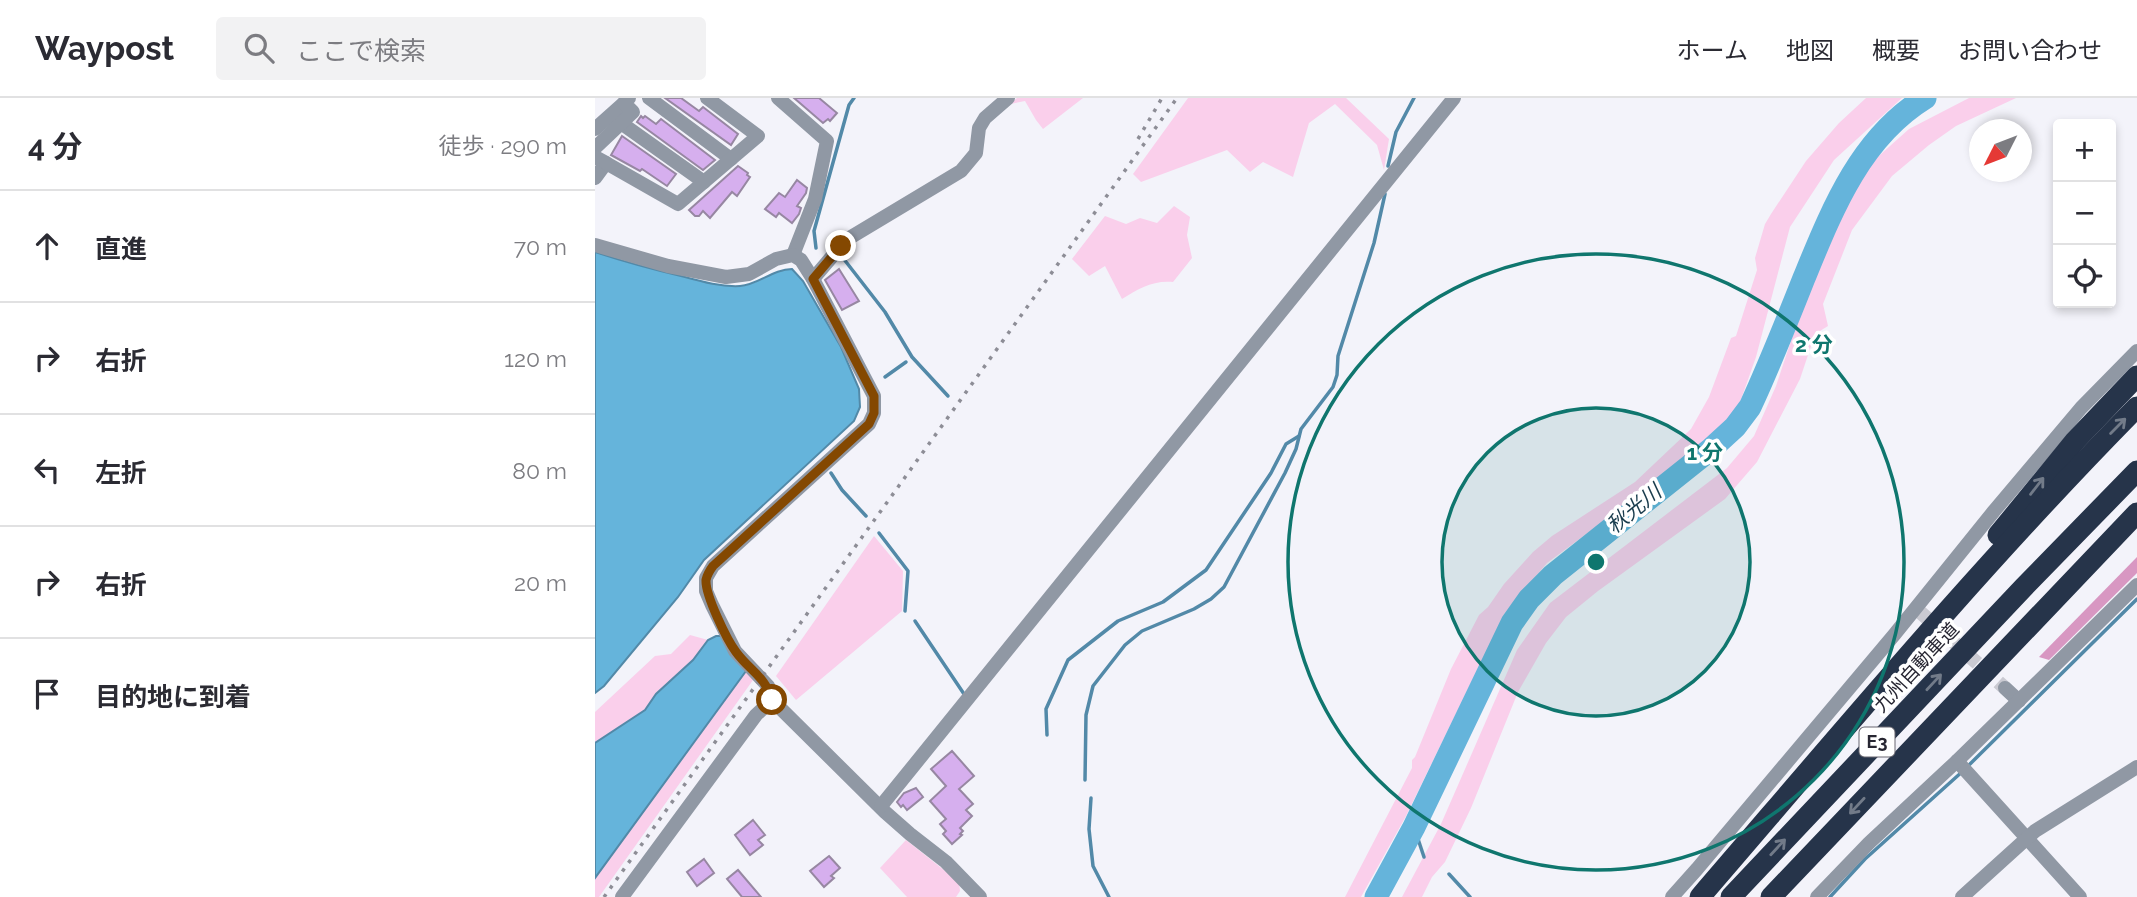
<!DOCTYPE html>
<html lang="ja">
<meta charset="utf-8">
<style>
:root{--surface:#fff;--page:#f2f2f3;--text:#2b2b33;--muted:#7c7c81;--line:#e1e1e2}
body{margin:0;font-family:Raleway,"Noto Sans JP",sans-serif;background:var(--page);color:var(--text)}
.controls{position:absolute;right:21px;top:21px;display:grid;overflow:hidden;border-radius:7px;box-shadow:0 4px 10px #0003}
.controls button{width:63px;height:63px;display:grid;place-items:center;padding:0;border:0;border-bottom:2px solid var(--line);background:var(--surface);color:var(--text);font:35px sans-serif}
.compass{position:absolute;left:1374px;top:21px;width:63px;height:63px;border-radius:50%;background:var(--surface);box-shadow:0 4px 10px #0003;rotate:228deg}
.stop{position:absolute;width:21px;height:21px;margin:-16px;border:5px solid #844801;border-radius:50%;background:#fff}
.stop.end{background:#844801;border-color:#fff;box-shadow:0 2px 7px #0008}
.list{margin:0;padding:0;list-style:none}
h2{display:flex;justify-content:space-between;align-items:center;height:91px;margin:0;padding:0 28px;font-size:30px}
h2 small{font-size:23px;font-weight:400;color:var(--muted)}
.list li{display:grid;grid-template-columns:46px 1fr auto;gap:21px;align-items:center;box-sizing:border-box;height:112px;padding:0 28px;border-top:2px solid var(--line)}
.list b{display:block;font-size:26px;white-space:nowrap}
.list em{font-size:23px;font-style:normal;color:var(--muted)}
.icon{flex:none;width:38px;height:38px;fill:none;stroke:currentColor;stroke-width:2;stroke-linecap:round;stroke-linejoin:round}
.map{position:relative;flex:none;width:1542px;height:799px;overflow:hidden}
header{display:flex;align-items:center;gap:42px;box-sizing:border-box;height:98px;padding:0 35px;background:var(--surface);border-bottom:2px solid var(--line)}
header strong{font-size:33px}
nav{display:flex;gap:38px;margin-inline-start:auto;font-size:24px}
.search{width:490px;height:63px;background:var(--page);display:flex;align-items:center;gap:18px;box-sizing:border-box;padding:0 24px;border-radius:7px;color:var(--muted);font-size:26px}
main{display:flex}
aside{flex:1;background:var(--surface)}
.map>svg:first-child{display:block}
.green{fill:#facfeb}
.forest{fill:#d897c2}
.water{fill:#65b4db;stroke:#5289a8;stroke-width:2}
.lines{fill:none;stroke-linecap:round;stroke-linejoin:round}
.stream{stroke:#5289a8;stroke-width:3.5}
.river{stroke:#65b4db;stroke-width:23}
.building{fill:#d6afee;stroke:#9787a2;stroke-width:2}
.minor-tunnel{stroke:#cacad2;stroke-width:14;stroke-dasharray:14 7;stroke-linecap:butt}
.minor{stroke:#9098a4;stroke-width:14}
.motorway{stroke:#26344a;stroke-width:21}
.rail{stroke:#8d8d96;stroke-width:3.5;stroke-dasharray:3.5 7;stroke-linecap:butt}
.oneway{stroke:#727b89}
.route{stroke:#844801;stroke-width:9}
.ring{fill:none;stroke:#0f766e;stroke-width:3.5}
.labels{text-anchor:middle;stroke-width:7;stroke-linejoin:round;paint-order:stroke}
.shield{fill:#fff;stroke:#686770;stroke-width:2}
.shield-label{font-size:18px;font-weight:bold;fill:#272632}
.street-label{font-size:19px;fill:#272632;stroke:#fff}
.water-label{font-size:21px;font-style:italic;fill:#193c4d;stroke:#fff}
.centre{fill:#0f766e;stroke:#fff;stroke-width:3.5}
.ring-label{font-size:21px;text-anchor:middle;font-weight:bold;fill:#0f766e;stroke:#fff;stroke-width:7;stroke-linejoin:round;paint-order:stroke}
</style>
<header>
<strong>Waypost</strong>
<div class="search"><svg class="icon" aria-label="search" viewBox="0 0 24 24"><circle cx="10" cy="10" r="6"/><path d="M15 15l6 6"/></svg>ここで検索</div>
<nav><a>ホーム</a><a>地図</a><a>概要</a><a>お問い合わせ</a></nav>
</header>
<main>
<aside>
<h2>4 分<small>徒歩 · 290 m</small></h2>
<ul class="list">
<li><svg class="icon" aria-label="ahead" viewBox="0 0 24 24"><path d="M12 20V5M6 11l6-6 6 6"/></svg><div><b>直進</b></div><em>70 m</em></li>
<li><svg class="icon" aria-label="right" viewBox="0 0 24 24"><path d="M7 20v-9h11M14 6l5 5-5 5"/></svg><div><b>右折</b></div><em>120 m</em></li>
<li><svg class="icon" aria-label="left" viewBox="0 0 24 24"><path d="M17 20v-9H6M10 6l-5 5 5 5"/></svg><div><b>左折</b></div><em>80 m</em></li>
<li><svg class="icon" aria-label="right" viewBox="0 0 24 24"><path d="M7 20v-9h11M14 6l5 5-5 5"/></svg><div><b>右折</b></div><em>20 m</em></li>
<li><svg class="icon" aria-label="arrive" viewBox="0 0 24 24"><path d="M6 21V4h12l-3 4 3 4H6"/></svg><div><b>目的地に到着</b></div></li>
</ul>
</aside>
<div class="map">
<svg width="1542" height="799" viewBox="0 0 1542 799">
<rect width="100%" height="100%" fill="#f3f3fa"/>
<g class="green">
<path d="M422,0H488L448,31L441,22L430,3L415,6Z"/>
<path d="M593,0H751L794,41L789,72L782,47L740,6L714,25L698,79L668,64L655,74L632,52L546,84L538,76Z"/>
<path d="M1271,0H1307L1239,62L1195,129L1161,259L1144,307L1113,346L952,465L910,515L811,718L766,799H750L817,670V662L820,659L856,571L884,517L893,509L909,486L938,454L957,438L1040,384L1096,331L1114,299L1136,240L1141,238L1162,172L1160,160L1170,126L1176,116L1211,63L1244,25Z"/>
<path d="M1374,0H1421L1361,28L1334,47L1297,78L1257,132L1228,206L1233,228L1220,236L1205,281L1162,364L1130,401L1003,493L971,519L951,545L923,594L876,710L850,764L837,779L827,799H807L846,726L922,552L955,505L1132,370L1159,338L1181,288L1233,131L1267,73L1314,31Z"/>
<path d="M579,108L595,119L592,137L597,160L578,184C558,182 543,191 527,201L510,168L494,178L477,161L510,118L531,126L545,120L562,125Z"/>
<path d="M279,438L308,473L307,513L201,602L181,578Z"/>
<path d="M95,537L113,542L98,562L61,596L50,612L0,645V614L60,558L76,556Z"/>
<path d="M151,573L158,582L4,799H0V780Z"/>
<path d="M311,742L364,784L365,793L361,799H312L285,770Z"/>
</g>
<path class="forest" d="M1542,459V475L1454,562L1444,559Z"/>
<g class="water">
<path d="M0,154C30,164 60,172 90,179C108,184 127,189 145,188C163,187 178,171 197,171L208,183L246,249L264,291L265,309L259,323L109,462L83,499L9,588L0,595Z"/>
<path d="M121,538H126L151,573L0,780V645L50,612L61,596L98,562L113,542Z"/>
</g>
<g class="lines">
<g class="stream">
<path d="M793,68L801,34L819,0"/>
<path d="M221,150L219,133L254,7L259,0"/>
<path d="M248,160L290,214L317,259L353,298"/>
<path d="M290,279L311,264"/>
<path d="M236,375L247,392L271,418"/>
<path d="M284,435L313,473L310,513"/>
<path d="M320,523L369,596"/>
<path d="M452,637L451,611L473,562L523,523L568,504L611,472L676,375L691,346L704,338"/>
<path d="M1373,668L1542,501"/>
<path d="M490,682L491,617L498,588L530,547L547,533L599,511L616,501L629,489L690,375L701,351L706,331L738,289L742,277L743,258L779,145L790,96"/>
<path d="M496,700L494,731L498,768L514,799"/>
<path d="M819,729L829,759"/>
<path d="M854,776L875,799"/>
<path d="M1235,799L1270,761L1368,673"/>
</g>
<path class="river" d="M781,799L819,729L917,525L934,501L958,477L1116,351L1140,329L1155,309C1175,266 1192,223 1209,180C1237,112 1265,40 1330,0"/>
</g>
<g class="building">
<path d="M70,0H86L104,13L108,9L143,36L136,47Z"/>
<path d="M199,0H224L242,15L235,23L233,21L228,25Z"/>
<path d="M46,18L48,20L50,18L61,26L66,21L120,62L108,72L42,24Z"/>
<path d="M27,38L81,76L72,88L47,71L45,73L16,57Z"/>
<path d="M143,68L153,75L152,77L155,79L142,98L137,94L115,120L108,113L104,118H100L94,112Z"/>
<path d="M202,82L212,90L211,95L202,108L206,110L204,116L197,125L184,115L181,119L170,111L184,95L190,99Z"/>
<path d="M244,171L264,203L247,212L230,182Z"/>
<path d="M357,653L379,678L364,691L378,706L371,712L377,718L365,730L368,733L365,736L367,737L357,746L348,736L351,733L345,726L351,721L335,703L351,688L336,671Z"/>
<path d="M321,690L328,699L312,712L308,707L306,709L302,704L309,695Z"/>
<path d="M158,722L170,737L163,742L168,747L155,757L140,737Z"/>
<path d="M234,758L245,770L236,778L239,780L229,789L215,773Z"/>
<path d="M109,761L119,775L102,788L92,774Z"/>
<path d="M143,772L166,799H147L132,781Z"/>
</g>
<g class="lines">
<path class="minor-tunnel" d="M1325,514L1410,590"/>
<g class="minor">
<path d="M54,0L136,61"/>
<path d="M183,0L232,43L220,101L198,157"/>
<path d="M26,25L109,84"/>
<path d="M0,31L29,5"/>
<path d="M0,50L38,14L29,5L34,0"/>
<path d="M0,59L11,65L0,80"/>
<path d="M11,65L83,106L163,38L112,0"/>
<path d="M0,147L73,168L131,179L154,176L181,161L198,157L206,162L218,181L279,298V315L274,326L118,468L111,480V493L117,507L140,553L173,588L177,602L290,714L315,736L351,764L385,799"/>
<path d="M218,181L251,142L366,73L381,55L384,30L390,20L413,0"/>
<path d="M1410,590L1424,603"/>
<path d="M1362,663L1485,799"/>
<path d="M286,708L859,0"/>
<path d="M27,799L161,617L177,602"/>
<path d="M1077,799L1102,771L1299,537L1399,413L1486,310L1542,253"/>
<path d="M1222,799L1274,745L1362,663L1542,487"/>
<path d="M1367,799L1440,733L1542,669"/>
</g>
<g class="motorway">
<path d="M1403,437L1480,343L1542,278"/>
<path d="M1105,799C1248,633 1388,465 1542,309"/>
<path d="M1136,799L1429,489L1542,373"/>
<path d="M1176,799L1542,415"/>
</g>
<g class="rail">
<path d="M543,41L567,0"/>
<path d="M9,799L582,0"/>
</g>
</g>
<defs><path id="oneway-shaft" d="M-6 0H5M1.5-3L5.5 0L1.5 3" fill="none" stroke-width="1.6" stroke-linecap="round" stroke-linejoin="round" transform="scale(1.75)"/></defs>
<g class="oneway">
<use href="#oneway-shaft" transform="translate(1523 328) rotate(-45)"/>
<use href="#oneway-shaft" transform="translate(1442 388) rotate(-52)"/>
<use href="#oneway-shaft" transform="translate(1339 584) rotate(-47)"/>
<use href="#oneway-shaft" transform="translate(1262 708) rotate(133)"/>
<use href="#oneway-shaft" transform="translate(1183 749) rotate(-47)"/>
</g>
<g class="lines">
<path class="route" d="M177,602C170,578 155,573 141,554C132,542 110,497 111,482C112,477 115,472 118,468L274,326L279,315V298L218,181L246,148"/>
</g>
<circle cx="1001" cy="464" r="154" fill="#0f766e" fill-opacity=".12"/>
<g class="ring">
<circle cx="1001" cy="464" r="154"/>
<circle cx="1001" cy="464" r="308"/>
</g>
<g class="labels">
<rect class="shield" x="1264.5" y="629.5" width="35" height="29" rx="5"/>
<g class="shield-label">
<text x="1282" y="650">E3</text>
</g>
<g class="street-label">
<text transform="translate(1321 569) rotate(-47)" y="7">九州自動車道</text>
</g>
<g class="water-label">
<text transform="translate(1039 411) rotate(-39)" y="7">秋光川</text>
</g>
</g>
<circle cx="1001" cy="464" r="10" class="centre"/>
<g class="ring-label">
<text x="1219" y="254">2 分</text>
<text x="1110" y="362">1 分</text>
</g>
</svg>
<div class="controls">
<button>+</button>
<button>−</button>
<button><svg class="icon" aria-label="locate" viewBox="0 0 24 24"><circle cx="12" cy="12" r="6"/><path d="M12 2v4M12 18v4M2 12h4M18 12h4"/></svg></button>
</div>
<svg class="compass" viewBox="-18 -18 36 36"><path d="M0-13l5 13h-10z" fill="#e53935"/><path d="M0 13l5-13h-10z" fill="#7c7c81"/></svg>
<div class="stop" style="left:177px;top:602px"></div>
<div class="stop end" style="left:246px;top:148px"></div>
</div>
</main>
